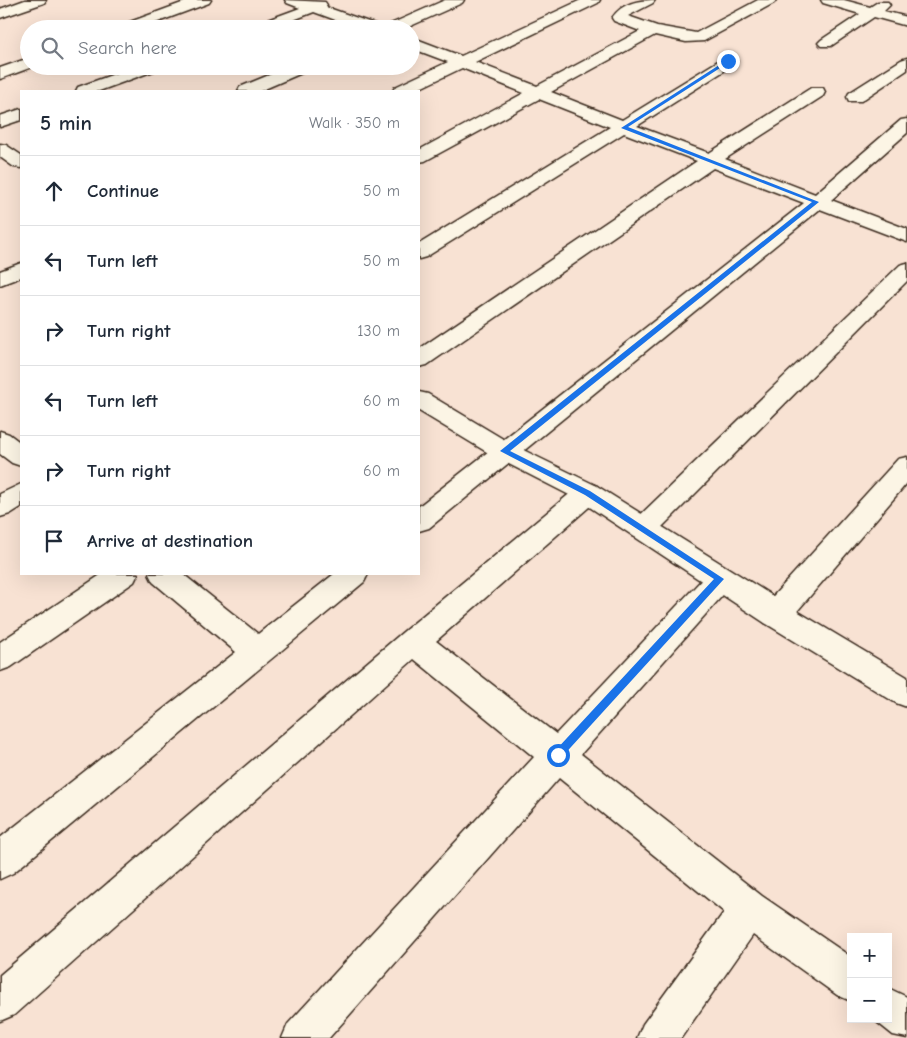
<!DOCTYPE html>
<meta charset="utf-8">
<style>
:root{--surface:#fff;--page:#f2f2f3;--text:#1f2937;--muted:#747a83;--line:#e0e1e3}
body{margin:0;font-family:"Comic Neue",sans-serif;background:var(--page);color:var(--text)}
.controls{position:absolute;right:15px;bottom:15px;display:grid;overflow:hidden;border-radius:0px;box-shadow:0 5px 20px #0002}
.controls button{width:45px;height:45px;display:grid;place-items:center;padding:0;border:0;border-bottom:1px solid var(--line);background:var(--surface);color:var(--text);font:25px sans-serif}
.stop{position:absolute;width:15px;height:15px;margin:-11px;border:4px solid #1a73e8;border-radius:50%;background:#fff}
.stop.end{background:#1a73e8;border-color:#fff;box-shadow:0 1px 5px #0008}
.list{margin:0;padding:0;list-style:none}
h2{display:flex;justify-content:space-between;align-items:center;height:65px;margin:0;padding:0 20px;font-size:21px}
h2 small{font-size:16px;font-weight:400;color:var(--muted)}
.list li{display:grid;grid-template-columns:32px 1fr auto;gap:15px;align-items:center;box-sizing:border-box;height:70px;padding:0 20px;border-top:1px solid var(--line)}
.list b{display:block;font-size:19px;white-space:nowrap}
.list em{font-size:16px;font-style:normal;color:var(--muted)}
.icon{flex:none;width:28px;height:28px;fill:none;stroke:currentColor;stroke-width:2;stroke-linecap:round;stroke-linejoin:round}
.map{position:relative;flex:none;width:907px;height:1038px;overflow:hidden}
.search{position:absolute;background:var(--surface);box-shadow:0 5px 20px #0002;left:20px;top:20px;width:400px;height:55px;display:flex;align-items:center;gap:12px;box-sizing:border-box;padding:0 18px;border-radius:28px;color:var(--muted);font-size:19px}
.panel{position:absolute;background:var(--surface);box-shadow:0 5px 20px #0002;left:20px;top:90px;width:400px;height:485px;border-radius:0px}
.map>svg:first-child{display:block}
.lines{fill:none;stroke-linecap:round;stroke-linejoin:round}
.minor-casing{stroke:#3b2a1e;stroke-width:3}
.tertiary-casing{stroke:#3b2a1e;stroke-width:3}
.minor{fill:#fcf5e5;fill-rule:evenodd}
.tertiary{fill:#fcf5e5;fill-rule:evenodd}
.route{fill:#1a73e8}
</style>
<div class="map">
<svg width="907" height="1038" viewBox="0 0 907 1038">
<rect width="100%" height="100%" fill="#f8e2d3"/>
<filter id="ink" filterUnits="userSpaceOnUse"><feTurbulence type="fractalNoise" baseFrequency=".02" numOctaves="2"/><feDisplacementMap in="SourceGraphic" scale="10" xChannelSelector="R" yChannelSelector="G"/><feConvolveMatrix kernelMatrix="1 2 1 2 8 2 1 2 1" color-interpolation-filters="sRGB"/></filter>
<g filter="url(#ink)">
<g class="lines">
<g class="minor-casing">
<g id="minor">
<path d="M25,0H46L44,3L0,18V9Z"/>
<path d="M190,0H211L209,3L139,29H117L119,26Z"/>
<path d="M285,0L325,2L327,5L326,7L380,26L382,29H360L314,12L270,29H249L251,26L300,8L287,3Z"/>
<path d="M445,0H464L462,3L404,29H384L386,26Z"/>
<path d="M581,0H600L598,3L475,62L537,86L640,31L614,21L612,18C622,3 638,0 655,0L653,3L628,16L657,26L696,33L758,0H776L774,3L704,41L686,42L655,35L551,92L622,120L723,58H735L737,61L735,64L637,126L709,153L811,88H823L825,92L823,96L725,159L815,194L901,120L907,119V133L831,200L907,229V242L820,209L429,528L419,531V506L804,203L713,168L427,365L419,367V349L697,161L624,133L426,257L419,259V244L610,127L539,99L425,161L419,162V150L524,93L462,68L414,91H393L395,87L448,62L411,48V37L461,56Z"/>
<path d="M821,0H844L870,7L878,2H888L890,5L884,11L907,17V26L874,17L831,46H821L818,43L821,40L860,14L823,3Z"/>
<path d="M29,58V66H35L0,79V68Z"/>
<path d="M907,58V70L861,101H849L847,97L849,93L901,60Z"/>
<path d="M137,66H161L159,69L99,91H76L78,87Z"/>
<path d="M291,66H313L311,69L260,91H238L240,87Z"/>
<path d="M21,109V120L0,127V116Z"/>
<path d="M21,263V277L0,285V271Z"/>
<path d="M907,263V281L653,536L643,539L633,536L629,529L633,522L900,265Z"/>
<path d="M0,431L9,434L21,443V466L12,463L0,454Z"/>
<path d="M907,457V483L787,623L776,626L765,623L761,614L765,605L898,459Z"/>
<path d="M588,483L597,486L601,493L597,500L436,641L556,734L710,571L720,568L730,571L735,579L730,587L581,754L762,896L851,957V1001L837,995L753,935L681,1038H637L643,1024L724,912L559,778L329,1038H282L288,1024L534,757L414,659L14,1015L0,1021V975L403,632L579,486Z"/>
<path d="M21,484V507L10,514L0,517V494Z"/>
<path d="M102,574H138L134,582L11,667L0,671V642Z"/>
<path d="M149,574H183L258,634L334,574H368L364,582L13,873L0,879V838L236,652L153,582Z"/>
<path d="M888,988L907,997V1038L893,1035L873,1019H888Z"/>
</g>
</g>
<g class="tertiary-casing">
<g id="tertiary">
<path d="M0,144L6,145L21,155V168L14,167L0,157Z"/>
<path d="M419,392L428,394L513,445L597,486L787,605L907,677V707L896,703L765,623L579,500L495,457L419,411Z"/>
</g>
</g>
<use href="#minor" class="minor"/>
<use href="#tertiary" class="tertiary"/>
</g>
</g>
<path class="route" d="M727,60L731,61L628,127L819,202L510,451L590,491L724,579L561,758L558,759L554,758V752L714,579L585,495L500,451L812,202L621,128Z"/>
</svg>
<div class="controls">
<button>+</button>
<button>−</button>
</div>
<div class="stop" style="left:558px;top:755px"></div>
<div class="stop end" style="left:728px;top:61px"></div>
<div class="search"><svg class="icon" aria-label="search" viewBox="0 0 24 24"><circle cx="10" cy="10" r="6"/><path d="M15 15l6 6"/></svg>Search here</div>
<section class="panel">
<h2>5 min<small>Walk · 350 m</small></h2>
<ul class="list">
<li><svg class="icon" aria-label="ahead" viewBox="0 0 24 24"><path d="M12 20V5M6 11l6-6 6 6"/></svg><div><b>Continue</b></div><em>50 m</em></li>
<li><svg class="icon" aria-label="left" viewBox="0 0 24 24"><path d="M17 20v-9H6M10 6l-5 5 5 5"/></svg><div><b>Turn left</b></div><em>50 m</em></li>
<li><svg class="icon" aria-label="right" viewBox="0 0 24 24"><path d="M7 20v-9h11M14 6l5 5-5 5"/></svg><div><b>Turn right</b></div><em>130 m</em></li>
<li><svg class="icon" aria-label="left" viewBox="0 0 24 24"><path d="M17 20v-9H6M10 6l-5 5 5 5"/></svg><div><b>Turn left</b></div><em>60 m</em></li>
<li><svg class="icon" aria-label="right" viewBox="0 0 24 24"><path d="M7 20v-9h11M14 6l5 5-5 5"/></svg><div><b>Turn right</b></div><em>60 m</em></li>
<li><svg class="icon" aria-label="arrive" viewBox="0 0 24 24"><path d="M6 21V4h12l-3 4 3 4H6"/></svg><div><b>Arrive at destination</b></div></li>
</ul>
</section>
</div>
